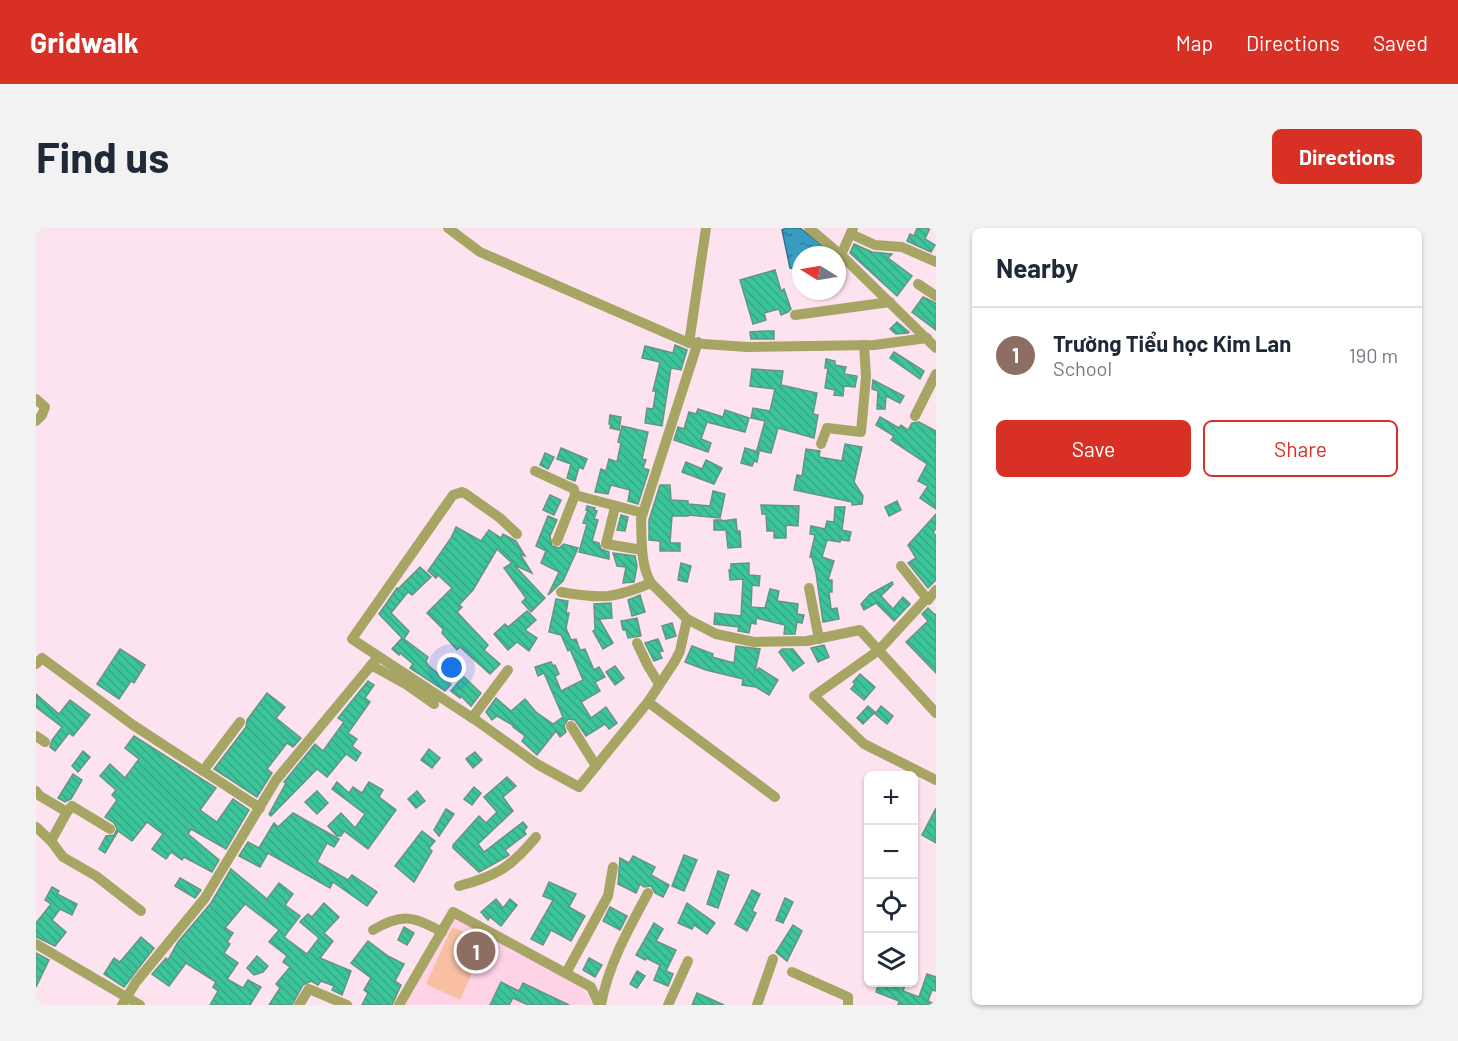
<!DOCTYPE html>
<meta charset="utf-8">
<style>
:root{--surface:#fff;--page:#f2f2f3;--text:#1f2937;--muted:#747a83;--line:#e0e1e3;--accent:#d93025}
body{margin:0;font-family:Barlow,sans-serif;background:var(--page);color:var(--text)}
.controls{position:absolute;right:18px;bottom:18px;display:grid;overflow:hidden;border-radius:9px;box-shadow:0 2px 4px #0004}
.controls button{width:54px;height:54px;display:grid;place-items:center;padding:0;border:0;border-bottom:2px solid var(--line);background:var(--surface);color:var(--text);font:30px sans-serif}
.compass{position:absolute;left:756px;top:18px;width:54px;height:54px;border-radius:50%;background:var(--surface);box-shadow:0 2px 4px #0004;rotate:281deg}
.you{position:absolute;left:416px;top:440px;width:21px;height:21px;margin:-15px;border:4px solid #fff;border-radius:50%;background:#1a73e8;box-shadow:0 0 0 9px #1a73e833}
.badge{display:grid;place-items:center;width:39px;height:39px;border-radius:50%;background:var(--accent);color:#fff;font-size:20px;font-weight:700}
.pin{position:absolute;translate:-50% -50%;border:3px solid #fff;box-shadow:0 2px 6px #0006}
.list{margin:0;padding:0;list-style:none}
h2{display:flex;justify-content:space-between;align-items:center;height:78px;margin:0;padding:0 24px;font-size:26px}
h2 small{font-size:20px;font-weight:400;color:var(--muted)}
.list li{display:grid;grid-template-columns:39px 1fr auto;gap:18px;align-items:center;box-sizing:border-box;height:96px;padding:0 24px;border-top:2px solid var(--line)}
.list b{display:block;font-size:22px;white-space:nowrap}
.list p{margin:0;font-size:20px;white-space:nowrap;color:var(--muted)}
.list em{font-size:20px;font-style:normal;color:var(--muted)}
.actions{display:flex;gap:12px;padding:18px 24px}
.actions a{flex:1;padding:14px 0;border:2px solid var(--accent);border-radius:9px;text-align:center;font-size:21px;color:var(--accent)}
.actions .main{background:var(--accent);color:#fff}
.icon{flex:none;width:33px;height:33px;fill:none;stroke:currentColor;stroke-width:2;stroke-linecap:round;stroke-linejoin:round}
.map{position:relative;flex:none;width:900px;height:777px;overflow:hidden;border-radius:9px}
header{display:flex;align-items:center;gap:36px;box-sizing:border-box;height:84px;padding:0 30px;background:var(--accent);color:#fff}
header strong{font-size:28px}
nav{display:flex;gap:33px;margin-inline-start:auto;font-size:21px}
.intro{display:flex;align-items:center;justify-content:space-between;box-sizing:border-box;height:144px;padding:0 36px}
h1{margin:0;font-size:42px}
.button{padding:15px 27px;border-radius:9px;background:var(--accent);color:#fff;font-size:21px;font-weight:700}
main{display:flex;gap:36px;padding:0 36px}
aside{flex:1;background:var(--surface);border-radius:9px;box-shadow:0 2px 4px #0004}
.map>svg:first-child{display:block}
.built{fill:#fed3e8}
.pitch{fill:#f9bfa2}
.water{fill:url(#water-ripples);stroke:#327390;stroke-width:1.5}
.building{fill:url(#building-back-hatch);stroke:#679482;stroke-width:1.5}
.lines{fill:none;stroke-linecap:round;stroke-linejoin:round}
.street{stroke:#a6a564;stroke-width:10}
</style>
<header>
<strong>Gridwalk</strong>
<nav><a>Map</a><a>Directions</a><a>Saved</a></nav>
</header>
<div class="intro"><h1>Find us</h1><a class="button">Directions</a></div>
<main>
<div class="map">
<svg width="900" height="777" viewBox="0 0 900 777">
<defs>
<pattern id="water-ripples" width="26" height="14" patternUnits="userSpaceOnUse" patternTransform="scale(1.5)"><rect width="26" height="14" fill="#389bc1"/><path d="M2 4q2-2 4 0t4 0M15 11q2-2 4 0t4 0" fill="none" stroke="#2f7d9c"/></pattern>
<pattern id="building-back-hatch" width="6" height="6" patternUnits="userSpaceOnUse" patternTransform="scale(1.5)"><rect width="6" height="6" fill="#3cc59a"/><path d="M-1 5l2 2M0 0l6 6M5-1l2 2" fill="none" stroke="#35a884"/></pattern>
</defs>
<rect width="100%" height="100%" fill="#fde2ef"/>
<path class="built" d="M419,687L545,759L558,777H367Z"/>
<path class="pitch" d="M416,699L450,714L424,772L390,756Z"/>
<path class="water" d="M750,0H764L799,27H765V42L754,40L746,2Z"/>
<g class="building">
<path d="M881,0H894L889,11L899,17L895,24L871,13L874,6L878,8Z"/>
<path d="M818,16L836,24L856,26L852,30L876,48L861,68L814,25Z"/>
<path d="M739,42L745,63L748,61L755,81L752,84L745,87L743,81L728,85L730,92L717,96L704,52Z"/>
<path d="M887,69L900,75V102L876,84Z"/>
<path d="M861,94L873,104L872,105L860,106L854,101Z"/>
<path d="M730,103H738V111H715L714,104Z"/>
<path d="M639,117L651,122L645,142L635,140L626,198L609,195L611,180L617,181L620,163H617L624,134L606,130L609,118L637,125Z"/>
<path d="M858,124L888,143L884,151L854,130Z"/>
<path d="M790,131L799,133V137L810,139L808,146L821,148L819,159L808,158L807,168L798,167L799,162L789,160L792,140H789Z"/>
<path d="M716,141L747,143L745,157L781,165L777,186L782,187L778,210L742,200L735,225L721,222L729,193L715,190L717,180L734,183L739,161L714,158Z"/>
<path d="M837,152L868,168L864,175L850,168L849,181H841L842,163L836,161Z"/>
<path d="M662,181L687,189L689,182L713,190L709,204L671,194L665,211L675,215L672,224L638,212L642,199L648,201L653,184L660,186Z"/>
<path d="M574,187L585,189L583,202L574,200L575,196H573Z"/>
<path d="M844,189L863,200L865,197L872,202L876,195L883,194L900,203V281L884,270L892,258L882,253L891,236L855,212L858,208L840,197Z"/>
<path d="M586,198L612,204L606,231L610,232L607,240L613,242L602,276L592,273L594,262L575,257L572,266L559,264L565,241L570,243L573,231L581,234L585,215L582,214Z"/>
<path d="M809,216L826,219L818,254L827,268L826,276L816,277V274L758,262L761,247L766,248L770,221L784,223L783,229L806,233Z"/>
<path d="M525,220L551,231L547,241L543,239L539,253L531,250L535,236L521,231Z"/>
<path d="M709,220L723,224L721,234L718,233L716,238L705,235Z"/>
<path d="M509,225L518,229L512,241L504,237Z"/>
<path d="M670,232L686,240L678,256L646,244L650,234L666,241Z"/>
<path d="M624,257H634L635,272L652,273V276L674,278L677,263L689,266L684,290L652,287V288H636L634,315H644V323H624V313L613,312V292Z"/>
<path d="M514,267L525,272L518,287L507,282Z"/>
<path d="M861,273L865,282L853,288L849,279Z"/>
<path d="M725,277L763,278L762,298L750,297V310H738V303H731L730,286H726Z"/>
<path d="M551,278L559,280L558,282L561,283L558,291L562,292L556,313L563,315L565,321L573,324V331L543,324L551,296L547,295L552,282H550Z"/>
<path d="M799,279H809L806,302L815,304L813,313L806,312L805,309L804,314L791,312L786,329L798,333L792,352H796V364H793L795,381L801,380L803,391L787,394L780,345L776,329H774L779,307L774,306L775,298L789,301L791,293L798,294Z"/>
<path d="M900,286V301L897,304L900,308V352L892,360L872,335L880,330L872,317Z"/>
<path d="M585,287L592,289L589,303L581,302Z"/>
<path d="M512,288L521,292L514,308L516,318L523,320L528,316L542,320L527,353L512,367L523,344L505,335L510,323L500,318Z"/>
<path d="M700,291L701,303H704L705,319L692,320L690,302H678V292H686V293Z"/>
<path d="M420,299L445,313L453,302L465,310L467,306L480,313L489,328L484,326L496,345L478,337L509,370L495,384L486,374L490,370L468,340L476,335L461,321L437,362L423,377L426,379L421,384L452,417L448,422L464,436L454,446L424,419L421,422L406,405L407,401L391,385L416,360L402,347L400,350L392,343L415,310Z"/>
<path d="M577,325L599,328L601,338L598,354L587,355L590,339L581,338Z"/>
<path d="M645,335L655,338L651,354L642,352Z"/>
<path d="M713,335V347L724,348L723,358L716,357L715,379L729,380L734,361L743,363L741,373L762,376L761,386L768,387L766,395L761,394L759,406H748L749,397L720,390V396L715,395L713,405L702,403L703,399L678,396L679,385L705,388L707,351L694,352L693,342H695V336Z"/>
<path d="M384,339L395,349L376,367L372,364L355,385L373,403L368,411L392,429L390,434L393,438L415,456L409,463L374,440L377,436L364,425L363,427L356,421L366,410L343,386L361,360L362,361Z"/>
<path d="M856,354L857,356L845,368L857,381L867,369L874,376L858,393L840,375L828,382L825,376L834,366Z"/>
<path d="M604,367L609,384L596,388L592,372Z"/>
<path d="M520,371L532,373L530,385H533L530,400L535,412L540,411L544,422L549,421L558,442L563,439L569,449L559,454L564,463L545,474L555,490L570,479L581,495L573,501L569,496L550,508L539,492L532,491L528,498L530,504L524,509L520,503L501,527L486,513L489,508L477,499L478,498L461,488L456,492L450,484L460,470L475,483L489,471L500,484L517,496L527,489L508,445L502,448L499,439L515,434L517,438L519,437L523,446L519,448L525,463L547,452L534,421L532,423L525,407L513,404Z"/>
<path d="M575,375L576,390L563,391L577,415L567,421L557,403L559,402L558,376Z"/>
<path d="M892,380L899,387L900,386V445L870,414L892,393L886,386Z"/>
<path d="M491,383L500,392L489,402L501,410L493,423L481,414L472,422L458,406L469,396L472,399Z"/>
<path d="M601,390L605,408L592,410L590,402H587L585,393Z"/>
<path d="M636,395L640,408L630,411L626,398Z"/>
<path d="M622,411L627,423L623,424L626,430L618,433L609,415Z"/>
<path d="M788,417L793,429L782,434L775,420Z"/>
<path d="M656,418L677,426L676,429L698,435L700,418L724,421L719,443L723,440L742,452L733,467L720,459L706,457L707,451L670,442L649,434Z"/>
<path d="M84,421L109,437L98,455L95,453L83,471L61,456Z"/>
<path d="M746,421H757L768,435L757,443L743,424Z"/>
<path d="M579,438L588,450L579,457L570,444Z"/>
<path d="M824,446L839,459L828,472L815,461L819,456L817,454Z"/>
<path d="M427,448L445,465L435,478L425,468L424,470L415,463Z"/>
<path d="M332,453L338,457L329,470L334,474L312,505L321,511L316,518L325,525L320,533L310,526L291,549L281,541L235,588L233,586L250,555L248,554L279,516L287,523L308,494L302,490Z"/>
<path d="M231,465L249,479L240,490L265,510L257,519L251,515L231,541L236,545L221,569L178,541L210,499L211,492Z"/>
<path d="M0,466L23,486L34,472L54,487L37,508L33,505L19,523L14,519L16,512L26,499L0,479Z"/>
<path d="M832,478L839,484L827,496L821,490Z"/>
<path d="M845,478L857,488L851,496L839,486Z"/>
<path d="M98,508L180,560L164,582L181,594L197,571L213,582L190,621L155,601L152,606L183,632L176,644L148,629L146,632L135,624L130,631L116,621L127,606L111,594L96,613L82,603L69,625L63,621L70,608L78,607L81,601L78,595L69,589L81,572L76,567L80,562L64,548L74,536L89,550L103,531L89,520Z"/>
<path d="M393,521L404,530L396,540L385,532Z"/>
<path d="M47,523L54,529L42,544L36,538Z"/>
<path d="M439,524L446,532L437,540L430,531Z"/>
<path d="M37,546L46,552L35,571L29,574L22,570Z"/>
<path d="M471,549L480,558L467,569L477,583L442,616L448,624L487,594L491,599L488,603L490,606L469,622L473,627L470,629L443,644L417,620V617L443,588L450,595L461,584L448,569Z"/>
<path d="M301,554L313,565L317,559L326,565L333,554L347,562L343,569L360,582L332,621L308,603L305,608H301L292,598L305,585L319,600L329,586L296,561Z"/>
<path d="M438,559L445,565L436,577L428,571Z"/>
<path d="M281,563L292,575L281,586L269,574Z"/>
<path d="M381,563L389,573L380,580L372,571Z"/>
<path d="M900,580V615L886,607Z"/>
<path d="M410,581L418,586L403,608L398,602Z"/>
<path d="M257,585L303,611L298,619L291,615L281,634L312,652L316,647L341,664L331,678L297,654L294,660L232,625L224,639L203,628L212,614L223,620L238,595L242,599Z"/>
<path d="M386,603L399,613L393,620L396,623L378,654L359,638Z"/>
<path d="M648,627L661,632L648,663L636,658Z"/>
<path d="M597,628L619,639L615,647L633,657L627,669L619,665L615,658L608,659L604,656L600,665L582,656L584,630L593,635Z"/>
<path d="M195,641L231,671L243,655L257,666L249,677L264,688L248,709L271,726L283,710L264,694L272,686L276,689L288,675L303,689L288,705L297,713L284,730L315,743L306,767L296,762L298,758L285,753L282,757L275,753L267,757L256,777H233L244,760L240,756L254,739L247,734L251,728L233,714L243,702L209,676L189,700L197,705L191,714L194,716L188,725L202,735L191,751L207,760L212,752L225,759L214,777H174L182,763L177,759L180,754L150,735L133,758L116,746L130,730L132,732L142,714L175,675Z"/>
<path d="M682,643L693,647L682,680L671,676Z"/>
<path d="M144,650L165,662L159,670L139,658Z"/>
<path d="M513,654L540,666L533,679L549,688L535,713L515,702L507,717L495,711L517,672L507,668Z"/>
<path d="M16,659L23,663L21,666L41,676L36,687L24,681L16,692L30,704L19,718L0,709V695L15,676L9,672Z"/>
<path d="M716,662L724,666L716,683L720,685L711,703L699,696Z"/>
<path d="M749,670L757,674L747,695L740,692Z"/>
<path d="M460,671L467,680L474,671L481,677L465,698L454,689L452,692L445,684Z"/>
<path d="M651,675L679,695L671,706L658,697L656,701L642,695Z"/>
<path d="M574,679L591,688L584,702L567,693Z"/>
<path d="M618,695L627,701L620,713L640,722L630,743L637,746L632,758L618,752L624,737L610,730L609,732L600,727Z"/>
<path d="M757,697L766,703L751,733L740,724Z"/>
<path d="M368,699L378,705L371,717L362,712Z"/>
<path d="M105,709L118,720L88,759L68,746L78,730L84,734Z"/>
<path d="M332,713L352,728L368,736L359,753L365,757L356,777H326L332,765L328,762L335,750L315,735Z"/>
<path d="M0,725L13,732L0,759Z"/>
<path d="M221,728L232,738L227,744L218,747L211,740Z"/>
<path d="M553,730L566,737L559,749L547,742Z"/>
<path d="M601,743L609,748L601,760L594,756Z"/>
<path d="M891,746L900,749V763L896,762L892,773L900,777H862L863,773L840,764L843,754H870L867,763L883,769Z"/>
<path d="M465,754L483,763L487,755L533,777H492L477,770L473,777H454Z"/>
<path d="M661,765L688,777H656Z"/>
</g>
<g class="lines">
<g class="street">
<path d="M412,0L444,24L653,115L712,119L838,117L891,110"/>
<path d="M773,0L805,27L900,120"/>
<path d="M815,6L839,17L866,19L900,34"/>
<path d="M805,27L817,0"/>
<path d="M882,56L900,68"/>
<path d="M759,87L854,74"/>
<path d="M662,114L605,291C606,312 604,336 615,355L651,391L680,406L718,414L771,413L824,402L900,485"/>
<path d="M653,115L670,0"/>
<path d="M0,171L9,179L6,187L0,193"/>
<path d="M879,188L900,146"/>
<path d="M785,216L791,200L825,204L830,149L828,117"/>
<path d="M499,243L538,261L539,267"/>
<path d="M579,279L570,316L606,322"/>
<path d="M481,306L464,290L430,266L426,264L417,267L316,411L441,493L501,536L543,559L612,474L639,433L644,423L651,391"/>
<path d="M521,313L539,267L607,285"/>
<path d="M865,338L892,372"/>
<path d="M773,360L783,411"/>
<path d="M900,362L892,372H889L843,422L778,468L828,516L900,552"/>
<path d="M525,364C566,371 576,371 615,355"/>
<path d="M601,415L612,438L623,456"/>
<path d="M0,436L6,430L97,497L224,580"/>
<path d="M335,437L371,457L398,476"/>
<path d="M612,474L739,569"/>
<path d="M436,490L472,442"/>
<path d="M535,498L560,538"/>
<path d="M0,508L9,514"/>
<path d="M167,543L204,494"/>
<path d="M0,563L4,568L31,584L36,578L74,601"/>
<path d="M0,599L15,613L27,629L60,648L105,683"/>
<path d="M15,613L31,584"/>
<path d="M423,658C461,648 475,639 500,609"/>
<path d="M337,702C366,685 377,688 406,704"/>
<path d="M0,716L104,777"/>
<path d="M756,744L812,769V777"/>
<path d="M530,745L572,668L577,639"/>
<path d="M86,777L100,754L169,670L240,552L342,429"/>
<path d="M263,777L273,761L311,777"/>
<path d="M363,777L417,684L555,759L563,777"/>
<path d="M565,777C572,737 593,700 612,665"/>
<path d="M632,777L652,733"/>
<path d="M721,777L737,731"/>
</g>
</g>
</svg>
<div class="controls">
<button>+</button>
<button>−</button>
<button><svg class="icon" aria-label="locate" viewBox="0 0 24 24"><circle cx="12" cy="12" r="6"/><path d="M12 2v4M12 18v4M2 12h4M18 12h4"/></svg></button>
<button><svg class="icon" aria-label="layers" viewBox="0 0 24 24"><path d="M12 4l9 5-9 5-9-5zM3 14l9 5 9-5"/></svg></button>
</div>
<svg class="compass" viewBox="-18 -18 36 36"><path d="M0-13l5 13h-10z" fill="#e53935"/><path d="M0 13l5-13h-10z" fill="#747a83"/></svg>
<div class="you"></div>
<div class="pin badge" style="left:440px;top:723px;background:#8d6e63">1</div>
</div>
<aside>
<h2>Nearby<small></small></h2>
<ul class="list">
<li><span class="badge" style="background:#8d6e63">1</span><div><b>Trường Tiểu học Kim Lan</b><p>School</p></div><em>190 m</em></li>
</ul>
<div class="actions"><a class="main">Save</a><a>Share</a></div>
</aside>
</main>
